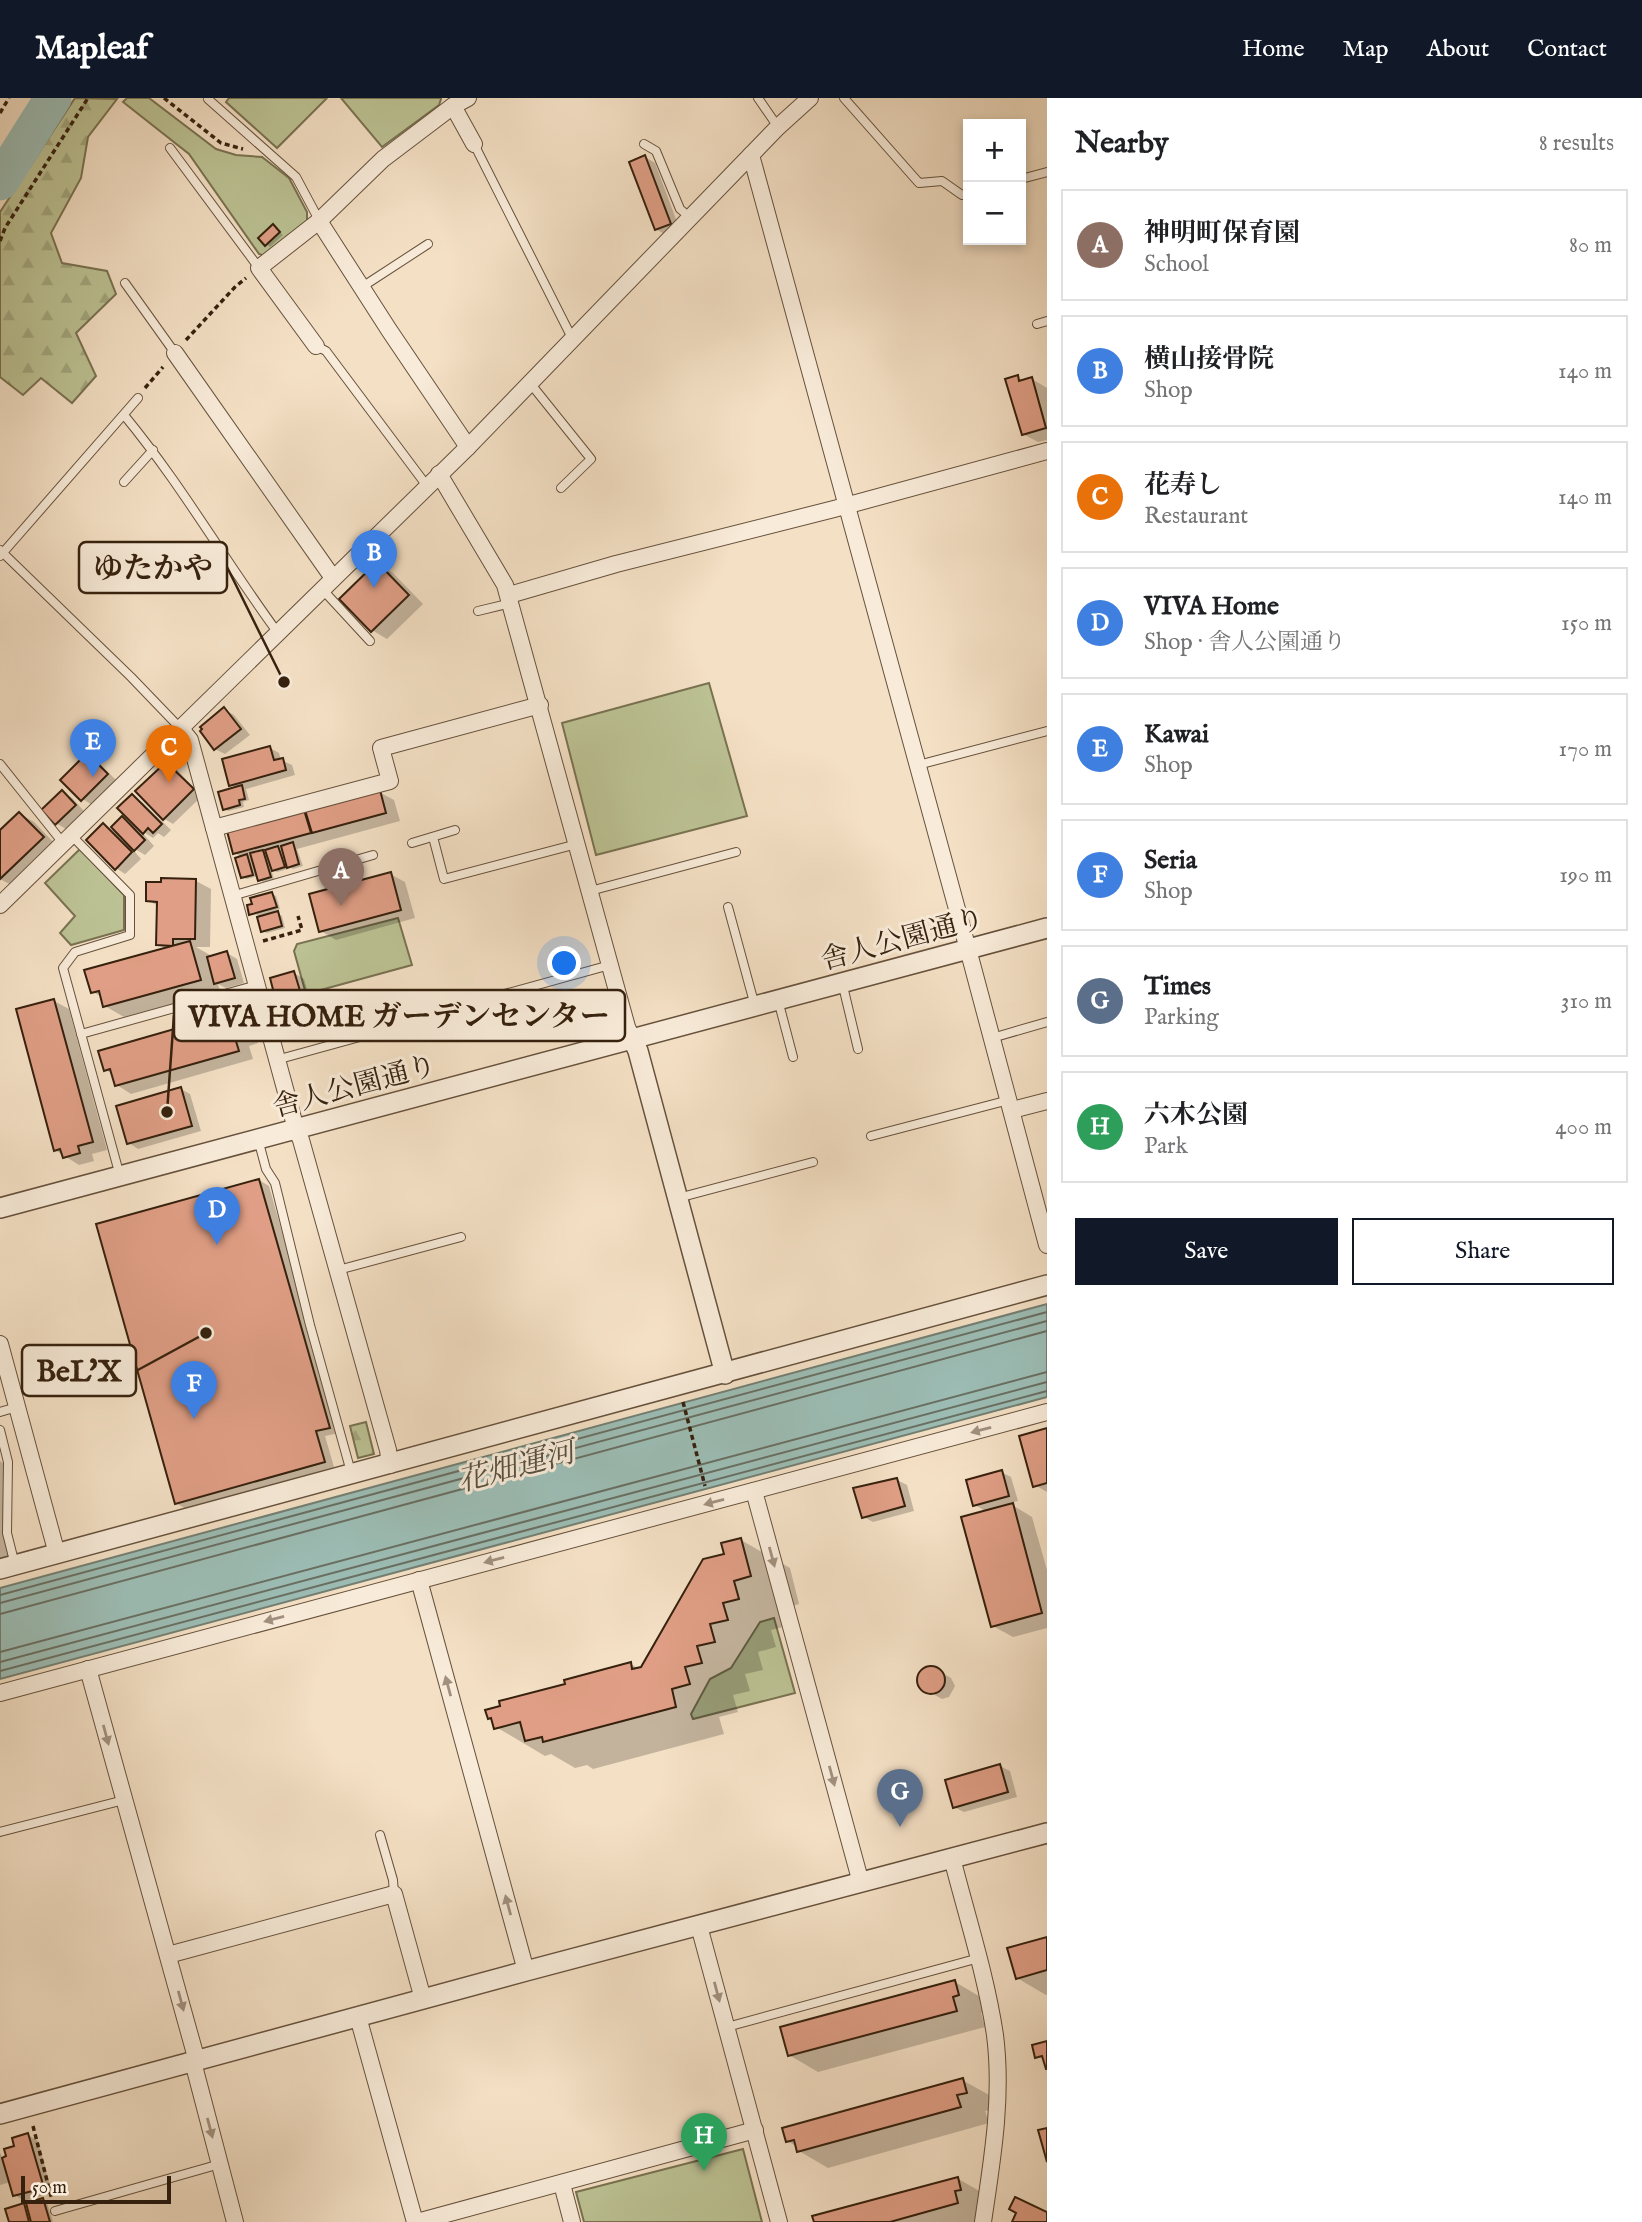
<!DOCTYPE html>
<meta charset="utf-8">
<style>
:root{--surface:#fff;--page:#f2f2f2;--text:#202124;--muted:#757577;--line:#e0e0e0;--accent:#111827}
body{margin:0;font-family:"IM FELL English","Noto Serif JP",serif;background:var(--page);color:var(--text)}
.controls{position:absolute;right:21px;top:21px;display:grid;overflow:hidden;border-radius:0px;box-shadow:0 4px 10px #0003}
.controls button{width:63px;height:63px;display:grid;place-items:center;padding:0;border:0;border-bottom:2px solid var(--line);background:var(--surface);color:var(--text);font:35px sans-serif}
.scale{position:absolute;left:21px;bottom:18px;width:150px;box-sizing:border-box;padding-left:7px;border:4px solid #36210e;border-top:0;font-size:19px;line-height:24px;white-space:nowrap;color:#36210e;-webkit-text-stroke:5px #f8ebd9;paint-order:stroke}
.you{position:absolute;left:565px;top:866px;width:24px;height:24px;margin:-18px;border:5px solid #fff;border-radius:50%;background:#1a73e8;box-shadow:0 0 0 10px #1a73e833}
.badge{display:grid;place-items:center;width:46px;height:46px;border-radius:50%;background:var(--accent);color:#fff;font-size:23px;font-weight:700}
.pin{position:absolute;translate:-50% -58px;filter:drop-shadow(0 2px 4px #0008)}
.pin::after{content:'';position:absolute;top:37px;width:24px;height:21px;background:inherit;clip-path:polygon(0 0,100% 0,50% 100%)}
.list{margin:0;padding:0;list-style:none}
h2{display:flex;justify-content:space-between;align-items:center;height:91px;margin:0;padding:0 28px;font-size:30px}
h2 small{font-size:23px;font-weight:400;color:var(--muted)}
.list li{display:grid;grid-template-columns:46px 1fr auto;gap:21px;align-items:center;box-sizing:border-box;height:112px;margin:0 14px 14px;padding:0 14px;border:2px solid var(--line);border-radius:0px}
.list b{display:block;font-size:26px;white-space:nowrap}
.list p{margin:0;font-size:23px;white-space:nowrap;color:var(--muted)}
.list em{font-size:23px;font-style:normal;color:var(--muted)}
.actions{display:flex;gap:14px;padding:21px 28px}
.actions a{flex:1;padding:16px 0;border:2px solid var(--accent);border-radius:0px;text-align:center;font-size:24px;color:var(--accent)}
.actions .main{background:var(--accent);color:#fff}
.map{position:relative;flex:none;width:1047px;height:2124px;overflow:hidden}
header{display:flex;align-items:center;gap:42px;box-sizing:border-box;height:98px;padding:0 35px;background:var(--accent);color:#fff}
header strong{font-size:33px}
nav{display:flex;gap:38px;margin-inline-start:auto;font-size:24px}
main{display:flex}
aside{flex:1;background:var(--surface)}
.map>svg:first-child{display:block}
.green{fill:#bcc294;stroke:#797251;stroke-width:2}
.forest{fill:url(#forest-firs);stroke:#797251;stroke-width:2}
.water{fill:#9cbdb5;stroke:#737f72;stroke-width:2}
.shadow{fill:#0003}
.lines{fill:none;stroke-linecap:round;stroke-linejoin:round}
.shore{stroke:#696f62;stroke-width:2}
.river{stroke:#9cbdb5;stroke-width:37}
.building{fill:#df9e85;stroke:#36210e;stroke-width:2}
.service-casing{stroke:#66513c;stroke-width:10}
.minor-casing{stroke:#66513c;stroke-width:18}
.tertiary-casing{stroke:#66513c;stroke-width:22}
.path{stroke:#36210e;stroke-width:3.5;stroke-dasharray:5 3.5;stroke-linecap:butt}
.service{stroke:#f8ebd9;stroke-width:8}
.minor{stroke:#f8ebd9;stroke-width:16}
.tertiary{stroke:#f8ebd9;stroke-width:19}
.oneway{fill:#a1907e}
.labels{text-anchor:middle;stroke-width:6;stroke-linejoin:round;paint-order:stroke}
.street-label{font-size:28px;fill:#36210e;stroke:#f8ebd9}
.water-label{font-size:30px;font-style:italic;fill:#555040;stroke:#f8ebd9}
.leader{fill:none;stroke:#36210e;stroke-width:2.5}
.callout-dot{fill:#36210e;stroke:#f8ebd9;stroke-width:2.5}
.callout{fill:#f8ebd9;stroke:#36210e;stroke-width:2.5}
.callout-label{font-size:30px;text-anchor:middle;font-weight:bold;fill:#36210e}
</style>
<header>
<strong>Mapleaf</strong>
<nav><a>Home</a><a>Map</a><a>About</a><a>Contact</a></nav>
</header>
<main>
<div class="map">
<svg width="1047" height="2124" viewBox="0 0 1047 2124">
<defs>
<pattern id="forest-firs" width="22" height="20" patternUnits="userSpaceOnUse" patternTransform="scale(1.75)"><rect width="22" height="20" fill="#bcc294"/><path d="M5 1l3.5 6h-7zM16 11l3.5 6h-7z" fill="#a2a67e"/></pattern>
</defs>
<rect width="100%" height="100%" fill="#f4e0c5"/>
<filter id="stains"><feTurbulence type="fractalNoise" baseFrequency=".00286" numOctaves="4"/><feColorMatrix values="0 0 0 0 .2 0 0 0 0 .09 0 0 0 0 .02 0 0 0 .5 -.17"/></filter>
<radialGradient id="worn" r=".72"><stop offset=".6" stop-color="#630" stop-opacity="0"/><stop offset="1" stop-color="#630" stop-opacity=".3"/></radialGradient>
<g class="green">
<path d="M127,0H149L216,51L236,57L262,59L289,80L307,114V123L265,158L259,156L189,56L123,4Z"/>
<path d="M229,0H327L277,50L226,4Z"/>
<path d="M341,0H441V1L439,7L382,49Z"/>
<path d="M709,585L747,718L596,757L562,625Z"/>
<path d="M80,751L124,797V832L71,847L60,835L75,818L45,785Z"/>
<path d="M398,820L412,867L306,896L294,853L297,846Z"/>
<path d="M774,1520L795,1595L693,1621L691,1616L710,1581L731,1570L760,1524Z"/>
<path d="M743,2051L762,2124H584L576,2094Z"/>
</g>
<g class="forest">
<path d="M75,0L117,1L88,39L81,80L51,135L62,165L107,173L116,196L76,235L96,278L72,305L41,280L23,297L0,279V114Z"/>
<path d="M366,1324L374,1356L358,1360L350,1328Z"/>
</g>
<path class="water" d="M1047,1206V1299L0,1581V1490Z"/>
<g class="shadow">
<path d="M645,59L655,65L680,132L666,137L656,131Z"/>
<path d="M273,128L283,137L270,149L266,146Z"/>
<path d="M1017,279L1025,283L1032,281L1047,290V342L1038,344L1023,336Z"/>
<path d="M378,466L393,475L423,506L387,541L372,532Z"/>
<path d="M224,612L234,617L250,637L225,656L215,651Z"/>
<path d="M270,650L279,655L281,662L292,667L295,677L246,691L249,702L243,704L244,709L228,713L224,710L237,690L231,687Z"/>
<path d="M87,658L97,663L116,682L92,707L83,701Z"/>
<path d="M167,666L176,671L202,698L173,726L163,720Z"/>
<path d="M379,694L394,702L400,723L297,751L303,768L293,771L287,767L288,771L277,774L271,771L274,781L263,784L258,778L247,781L242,779L243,760L235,755L229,734Z"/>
<path d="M62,695L72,700L84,713L66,731L56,725Z"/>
<path d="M133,698L142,704L171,732L164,739L158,735L153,740L139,731L154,748L145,757L130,748L141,761L125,776L116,770L104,727L119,736L122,720L135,727Z"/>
<path d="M20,716L34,724L58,749L15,789L0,781V734Z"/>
<path d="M390,776L405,784L415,820L336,842L321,833Z"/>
<path d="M196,783L211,791L210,849H196L210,857L211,860L227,855L237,861L244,885L226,890L218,886L220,893L124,919L105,908L102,899L93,894L167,851L157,846L158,808L148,802Z"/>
<path d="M272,796L276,798L280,811L274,813L282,818L285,830L267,835L262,833L258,817L251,816Z"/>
<path d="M294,875L304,881L310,901L287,908L278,902Z"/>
<path d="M54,903L69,911L107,1052L92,1056L94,1063L79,1067L55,1052Z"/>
<path d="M237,915L252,924L258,945L249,948L253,961L131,996L117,987L114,976L105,972Z"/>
<path d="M181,991L190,996L201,1033L138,1051L129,1045Z"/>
<path d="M259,1082L269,1088L339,1335L325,1338L334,1369L186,1411L176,1405Z"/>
<path d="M1047,1332V1394L1035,1387Z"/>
<path d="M0,1363L10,1369L8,1437L14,1463L0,1467Z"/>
<path d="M1001,1374L1011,1379L1018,1403L1009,1405L1032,1419L1047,1472V1530L1013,1539L993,1528L987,1414L975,1407Z"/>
<path d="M897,1382L907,1387L914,1413L873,1424L864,1419Z"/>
<path d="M741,1442L790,1470L799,1506L782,1511L787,1528L771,1532L776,1549L758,1554L763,1572L745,1576L750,1593L733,1597L738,1614L719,1619L724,1636L593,1671L587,1667L575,1670L551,1656L545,1658L496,1629L494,1622L489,1619L567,1587L631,1566L639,1571L642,1570L726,1457Z"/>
<path d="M933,1570L951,1580L955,1588L949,1599L942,1601L920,1589L919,1581L925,1571Z"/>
<path d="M1000,1668L1010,1673L1017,1699L964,1714L954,1709Z"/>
<path d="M1047,1841V1896L1046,1897L1017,1880Z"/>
<path d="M955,1884L984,1901L987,1913L981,1915L985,1929L818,1974L789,1957Z"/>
<path d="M962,1982L991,1998L995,2011L985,2013L989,2025L828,2070L799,2053L798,2049L787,2043Z"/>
<path d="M28,2037L38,2043L52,2095L24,2103L15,2097L11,2084L0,2087V2055L3,2061Z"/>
<path d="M957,2080L986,2097L978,2124H816Z"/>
<path d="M43,2102L47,2105L53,2124H11L23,2107L29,2110Z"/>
</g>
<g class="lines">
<g class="shore">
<path d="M0,1497L1047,1214"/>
<path d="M0,1505L1047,1223"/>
<path d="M0,1516L1047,1233"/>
<path d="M0,1554L1047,1274"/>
<path d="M0,1564L1047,1284"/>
<path d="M0,1573L1047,1293"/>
</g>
<path class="river" d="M0,84L53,0"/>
</g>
<g class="building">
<path d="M645,57L671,126L655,132L629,64Z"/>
<path d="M273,126L280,134L265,148L258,140Z"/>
<path d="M1018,277L1019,283L1032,279L1046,330L1022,337L1005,281Z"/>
<path d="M377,464L409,497L371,534L339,501Z"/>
<path d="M224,609L241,631L214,652L200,633L202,631L200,629Z"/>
<path d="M270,648L274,662L283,660L286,672L229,688L222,661Z"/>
<path d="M87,655L108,676L81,703L60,682Z"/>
<path d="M166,664L194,691L163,722L135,693Z"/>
<path d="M242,687L245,701L239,702L240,707L223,712L218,694Z"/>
<path d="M62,692L76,707L55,727L41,712Z"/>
<path d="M380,692L386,715L312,735L305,712Z"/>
<path d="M132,696L162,726L153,735L148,730L143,736L117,710Z"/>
<path d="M304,712L311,735L233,756L227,733Z"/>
<path d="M19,714L44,739L0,781V732Z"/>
<path d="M122,718L145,742L134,753L111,729Z"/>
<path d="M103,725L132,754L115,772L86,742Z"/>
<path d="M293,744L299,766L287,770L281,748Z"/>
<path d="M278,748L285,769L272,773L265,752Z"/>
<path d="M263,752L271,779L258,783L250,755Z"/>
<path d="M247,756L253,777L241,780L235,760Z"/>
<path d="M391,774L401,812L319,834L309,796Z"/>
<path d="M161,780L196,781L195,841H173V848L156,847L157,804L146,803V784H161Z"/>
<path d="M272,794L277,809L249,817L247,807L252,806L250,800Z"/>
<path d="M278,813L282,828L261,834L257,819Z"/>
<path d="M190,843L201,882L103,909L99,893L91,895L84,872Z"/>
<path d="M227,853L235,880L214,886L207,859Z"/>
<path d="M294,873L301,896L276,903L270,880Z"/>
<path d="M54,901L93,1044L78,1048L80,1055L63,1060L60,1051L54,1053L16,911Z"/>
<path d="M237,913L244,937L235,940L239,953L115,988L110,971L104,973L98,953Z"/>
<path d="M181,989L192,1028L127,1046L116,1008Z"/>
<path d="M259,1081L330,1330L316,1333L325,1364L175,1406L96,1126Z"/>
<path d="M1047,1330V1385L1033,1389L1019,1338Z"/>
<path d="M1002,1372L1009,1398L973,1408L966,1382Z"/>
<path d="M897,1380L905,1408L862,1420L853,1390Z"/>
<path d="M1013,1405L1042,1515L991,1529L961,1419Z"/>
<path d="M741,1440L751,1478L734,1483L739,1501L723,1505L728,1522L710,1526L715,1544L697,1548L702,1565L685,1569L690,1586L672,1591L676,1609L543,1644L542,1639L525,1643L520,1624L494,1631L491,1620L488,1621L485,1612L500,1608L499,1603L565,1586L564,1582L631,1564L632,1571L641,1569L703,1461L724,1456L721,1445Z"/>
<circle cx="931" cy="1582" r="14"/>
<path d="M1000,1666L1008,1694L953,1710L945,1682Z"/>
<path d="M1047,1839V1872L1016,1881L1007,1850Z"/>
<path d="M955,1882L959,1897L953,1899L957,1913L788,1958L780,1929Z"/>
<path d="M1047,1943V1971H1046L1042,1958L1035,1960L1032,1947Z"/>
<path d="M963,1980L967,1995L957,1997L961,2009L797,2054L794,2042L786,2044L782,2030Z"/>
<path d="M1047,2030V2064L1038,2032Z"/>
<path d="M28,2035L44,2090L13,2098L2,2060L6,2058L4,2051L14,2048L12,2040Z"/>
<path d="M958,2079L961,2092L955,2093L958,2105L890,2124H814L812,2118Z"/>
<path d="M1015,2099L1047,2114V2124H1012L1016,2115L1009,2111Z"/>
<path d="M43,2100L50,2124H31L26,2105Z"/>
<path d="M24,2105L29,2124H9L5,2111Z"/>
</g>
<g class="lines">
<g class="service-casing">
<g id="service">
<path d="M209,0L208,1L296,79L319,122"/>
<path d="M758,0L778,29"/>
<path d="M844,0L919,85L942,83L962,97L968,95"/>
<path d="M474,46L573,242"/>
<path d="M644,46L656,53L680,111L691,120"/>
<path d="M170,50L259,170"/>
<path d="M1021,81L1047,74"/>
<path d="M125,185L175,255"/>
<path d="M362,189L428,146"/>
<path d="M1037,226L1047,223"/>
<path d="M316,248L326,253L427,388"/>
<path d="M530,285L591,361L561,390"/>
<path d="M124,317C181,386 225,463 278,535"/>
<path d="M124,384L153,352"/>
<path d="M0,452L131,579L181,631"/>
<path d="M0,458L138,300"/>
<path d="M322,491L370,543"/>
<path d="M478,513L511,505"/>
<path d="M0,666L63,745"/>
<path d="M918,667L1047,633"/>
<path d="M71,737L130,797V837L75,854L63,870L120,1078"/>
<path d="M433,739L444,781L577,746"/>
<path d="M412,745L455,732"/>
<path d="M590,793L736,754"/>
<path d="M232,798L373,757"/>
<path d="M728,809L755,908"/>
<path d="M842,884L858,951"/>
<path d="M483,902L610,867"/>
<path d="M778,902L793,959"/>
<path d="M81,936L257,887"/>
<path d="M992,940L1047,924"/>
<path d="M276,962L418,923"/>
<path d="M871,1038L1009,1002"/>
<path d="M258,1041L266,1071L275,1085L310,1227L351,1374"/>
<path d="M678,1100L813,1064"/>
<path d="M338,1172L461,1139"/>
<path d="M0,1314L17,1309"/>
<path d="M0,1332L8,1364L7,1435L15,1467"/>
<path d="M0,1734L124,1702"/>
<path d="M380,1737L393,1782L394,1796"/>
<path d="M727,1929L979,1860"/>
<path d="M55,2113L220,2066"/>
</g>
</g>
<g class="minor-casing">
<g id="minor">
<path d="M453,8L474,46"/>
<path d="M751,57L972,866L1047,1147"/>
<path d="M319,123L389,232L468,349"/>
<path d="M316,248L259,170L319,123L383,61L453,8L468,0"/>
<path d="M175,255L333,480"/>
<path d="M439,376L505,487L627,929L633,942"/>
<path d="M509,497L616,466L834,411L1047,353"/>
<path d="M181,631L190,642L296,1031L301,1042L388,1352L390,1367"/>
<path d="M214,730L390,683L381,650L540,607"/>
<path d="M0,807L468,349L778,29L810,0"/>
<path d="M1012,1012L1047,1003"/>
<path d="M0,1246L57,1456"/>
<path d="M754,1393L861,1785"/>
<path d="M419,1482L526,1873"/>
<path d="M88,1571L197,1963"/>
<path d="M0,1595L1047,1314"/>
<path d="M952,1760C967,1819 986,1877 995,1937C1003,2000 992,2063 983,2124"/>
<path d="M699,1828L779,2124"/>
<path d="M168,1857L394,1796L423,1901"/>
<path d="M358,1919L415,2124"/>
<path d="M193,1964L235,2124"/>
<path d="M562,2086L572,2124"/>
<path d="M417,2124L755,2032"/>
</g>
</g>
<g class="tertiary-casing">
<g id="tertiary">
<path d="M633,942L638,953L725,1276"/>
<path d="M0,1110L1047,830"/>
<path d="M0,1471L1047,1187"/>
<path d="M0,2016L526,1873L1047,1735"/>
</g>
</g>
<g class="path">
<path d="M164,0L221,45L243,51"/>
<path d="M0,15L9,0"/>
<path d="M0,143L5,130L88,0"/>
<path d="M186,242L235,189L246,180"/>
<path d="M145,290L163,269"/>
<path d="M263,843L302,832L298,818"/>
<path d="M683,1304L705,1388"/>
<path d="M33,2028L52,2102"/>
</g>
<use href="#service" class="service"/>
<use href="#minor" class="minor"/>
<use href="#tertiary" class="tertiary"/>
</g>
<defs><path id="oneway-solid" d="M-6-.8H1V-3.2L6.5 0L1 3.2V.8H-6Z" transform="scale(1.75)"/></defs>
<g class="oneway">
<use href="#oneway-solid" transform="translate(981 1332) rotate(165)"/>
<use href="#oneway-solid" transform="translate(714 1404) rotate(165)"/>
<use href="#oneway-solid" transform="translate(772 1459) rotate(75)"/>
<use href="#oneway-solid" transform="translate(494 1462) rotate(165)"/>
<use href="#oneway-solid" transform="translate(274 1521) rotate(165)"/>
<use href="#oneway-solid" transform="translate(448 1588) rotate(-105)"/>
<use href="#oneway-solid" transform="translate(106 1637) rotate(75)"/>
<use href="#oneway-solid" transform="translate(832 1678) rotate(75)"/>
<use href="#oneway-solid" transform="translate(508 1807) rotate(-105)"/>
<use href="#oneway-solid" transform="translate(717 1894) rotate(75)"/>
<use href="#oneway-solid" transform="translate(181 1903) rotate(75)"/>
<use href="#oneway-solid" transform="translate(210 2030) rotate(75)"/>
</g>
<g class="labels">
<g class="street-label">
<text transform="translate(902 840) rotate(-15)" y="10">舎人公園通り</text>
<text transform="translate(354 987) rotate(-15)" y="10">舎人公園通り</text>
</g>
<g class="water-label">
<text transform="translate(516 1368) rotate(-15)" y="10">花畑運河</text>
</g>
</g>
<path class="leader" d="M284 584L227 469M167 1014L174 917M206 1235L136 1273"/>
<g class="callout-dot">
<circle cx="284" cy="584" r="7"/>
<circle cx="167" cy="1014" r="7"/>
<circle cx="206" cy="1235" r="7"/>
</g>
<g class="callout">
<rect x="79" y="444" width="148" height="51" rx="7"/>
<rect x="174" y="892" width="451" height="51" rx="7"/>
<rect x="22" y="1247" width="114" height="51" rx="7"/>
</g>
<g class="callout-label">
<text x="153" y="480">ゆたかや</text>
<text x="399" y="928">VIVA HOME ガーデンセンター</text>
<text x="79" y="1283">BeL'X</text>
</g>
<rect width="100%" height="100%" filter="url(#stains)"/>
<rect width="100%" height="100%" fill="url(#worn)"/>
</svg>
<div class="controls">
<button>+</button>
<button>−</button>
</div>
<div class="scale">50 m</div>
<div class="you"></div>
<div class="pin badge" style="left:341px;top:808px;background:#8d6e63">A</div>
<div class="pin badge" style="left:374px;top:490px;background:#3f7fe0">B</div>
<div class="pin badge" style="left:169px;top:685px;background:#e8710a">C</div>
<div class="pin badge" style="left:217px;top:1147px;background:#3f7fe0">D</div>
<div class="pin badge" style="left:93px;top:679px;background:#3f7fe0">E</div>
<div class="pin badge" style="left:194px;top:1321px;background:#3f7fe0">F</div>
<div class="pin badge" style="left:900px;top:1729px;background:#5c6f8a">G</div>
<div class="pin badge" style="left:704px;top:2073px;background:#2e9e5b">H</div>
</div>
<aside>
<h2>Nearby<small>8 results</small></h2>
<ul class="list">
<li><span class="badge" style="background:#8d6e63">A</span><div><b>神明町保育園</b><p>School</p></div><em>80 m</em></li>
<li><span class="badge" style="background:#3f7fe0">B</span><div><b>横山接骨院</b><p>Shop</p></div><em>140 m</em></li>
<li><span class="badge" style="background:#e8710a">C</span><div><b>花寿し</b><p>Restaurant</p></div><em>140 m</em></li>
<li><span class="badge" style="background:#3f7fe0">D</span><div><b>VIVA Home</b><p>Shop · 舎人公園通り</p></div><em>150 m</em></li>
<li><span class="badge" style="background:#3f7fe0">E</span><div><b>Kawai</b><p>Shop</p></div><em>170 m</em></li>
<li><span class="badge" style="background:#3f7fe0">F</span><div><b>Seria</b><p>Shop</p></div><em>190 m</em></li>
<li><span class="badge" style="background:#5c6f8a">G</span><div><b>Times</b><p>Parking</p></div><em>310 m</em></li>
<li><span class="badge" style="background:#2e9e5b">H</span><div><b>六木公園</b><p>Park</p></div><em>400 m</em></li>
</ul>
<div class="actions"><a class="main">Save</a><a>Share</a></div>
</aside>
</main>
